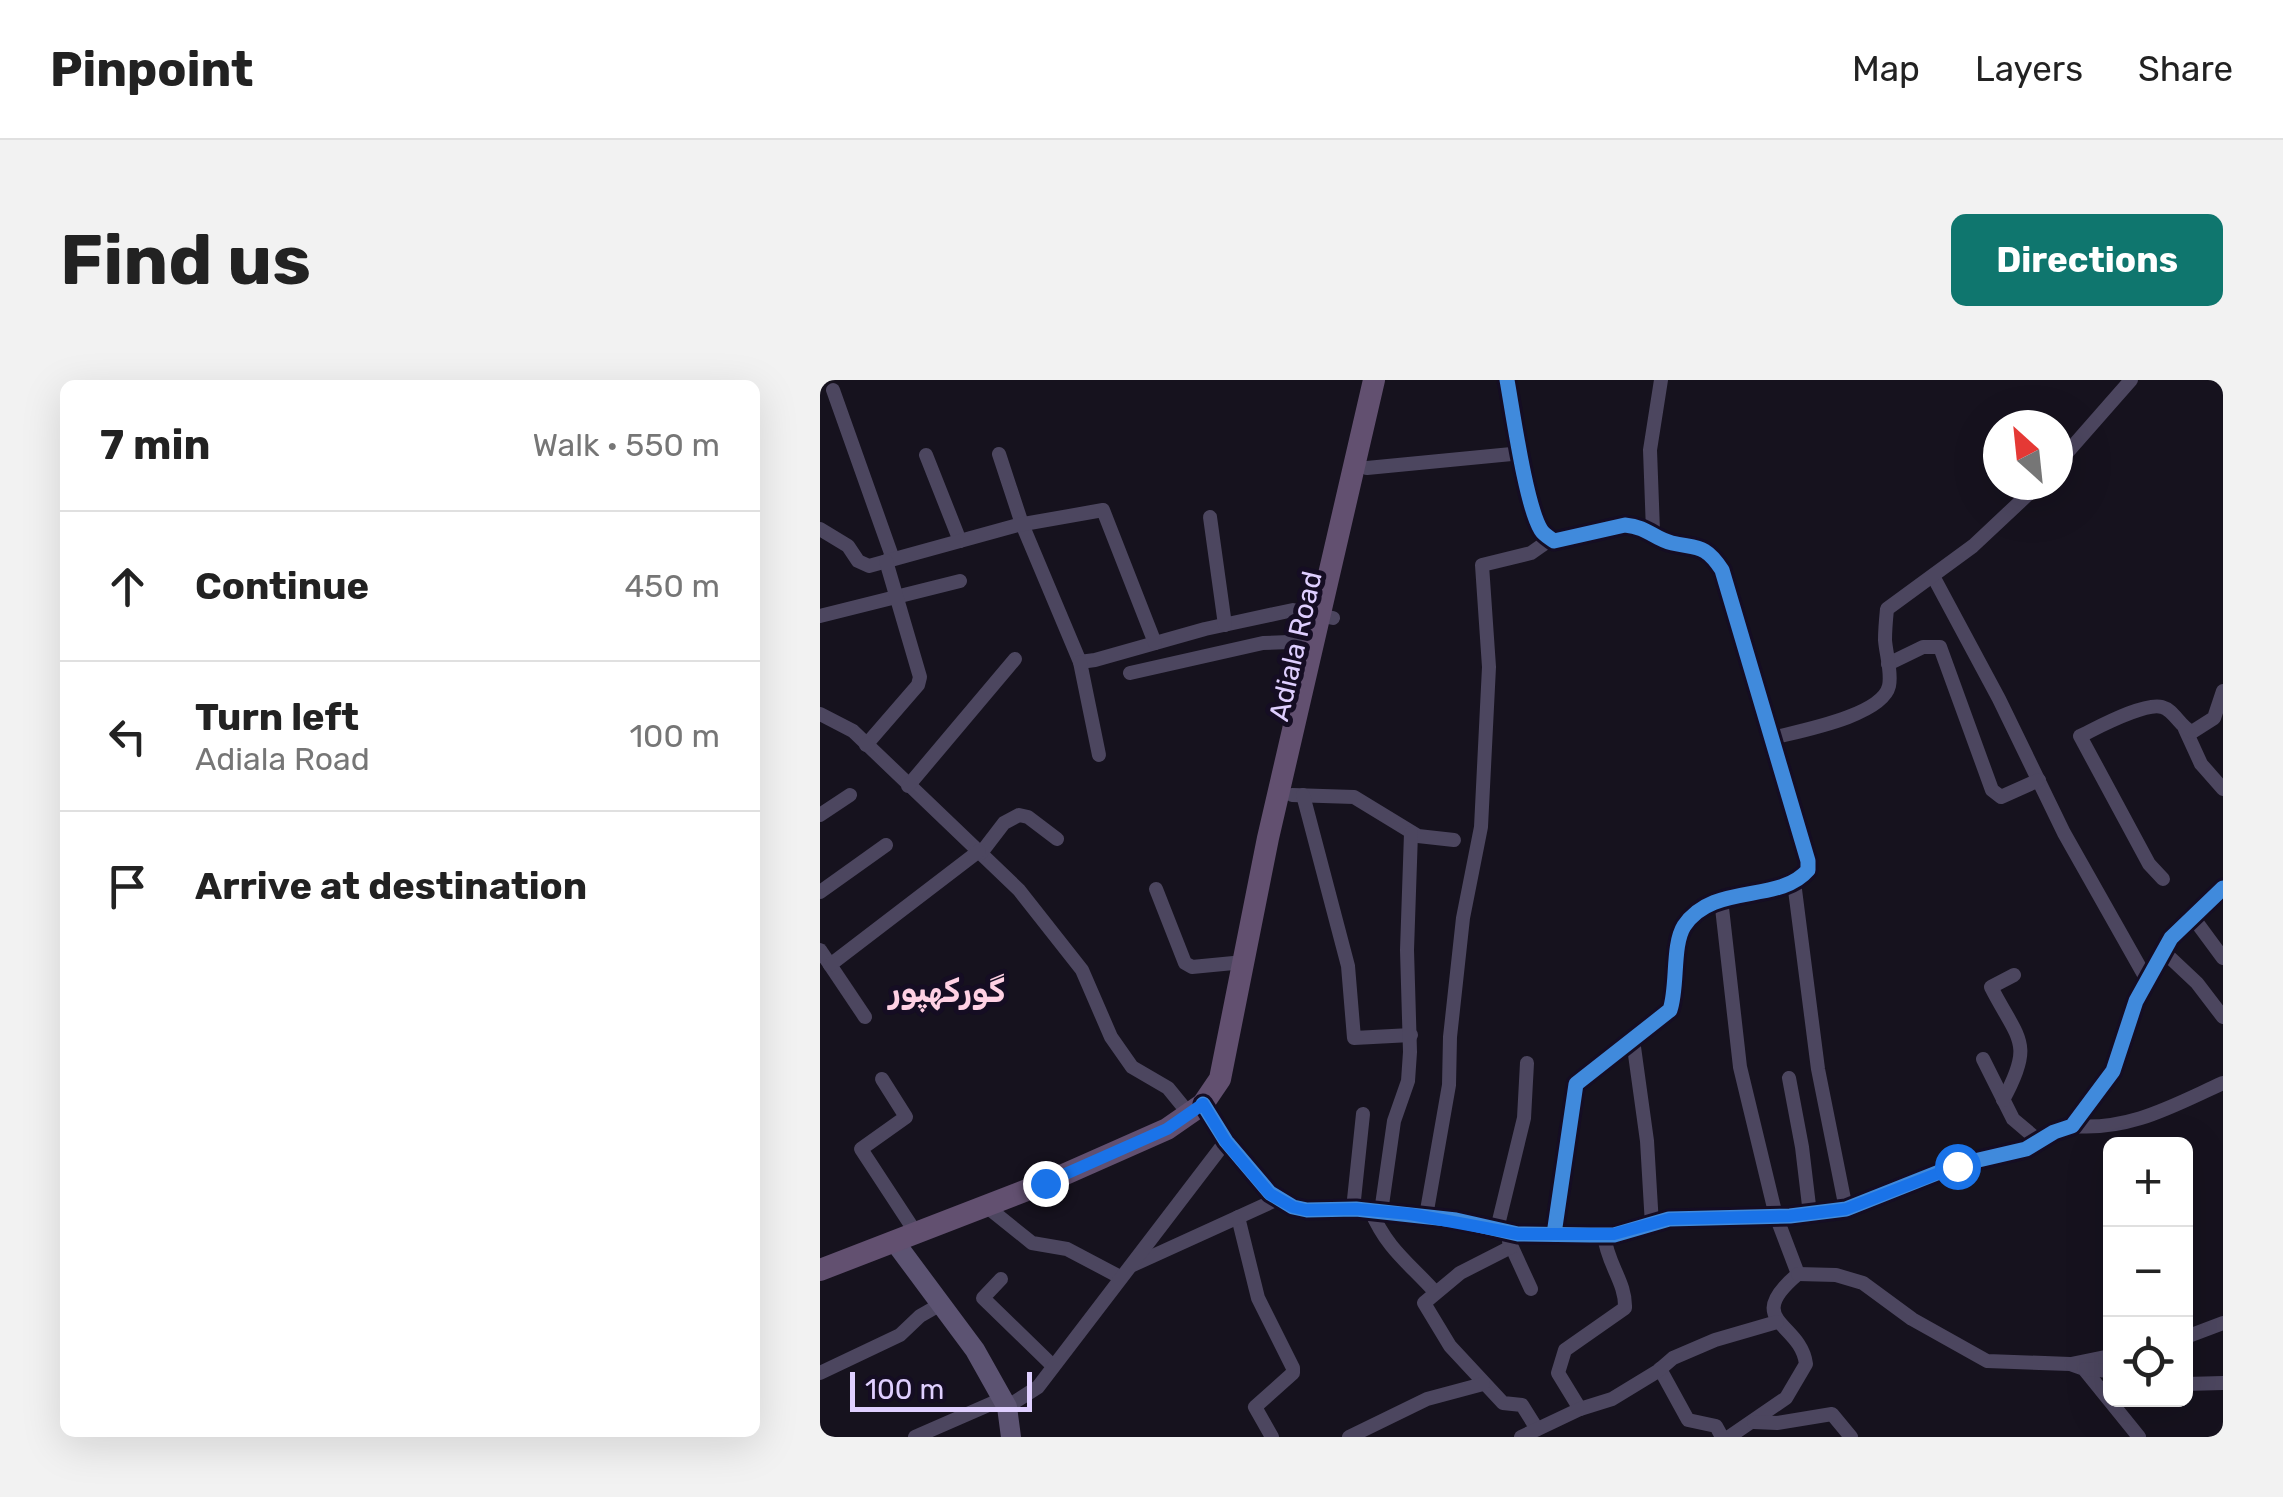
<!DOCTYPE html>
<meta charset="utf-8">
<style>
:root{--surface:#fff;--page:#f2f2f2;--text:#222;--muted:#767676;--line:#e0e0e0;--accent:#0f766e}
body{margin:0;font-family:Rubik,Vazirmatn,sans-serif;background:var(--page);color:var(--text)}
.controls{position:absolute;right:30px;bottom:30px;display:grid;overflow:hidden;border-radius:15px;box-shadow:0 10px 40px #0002}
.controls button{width:90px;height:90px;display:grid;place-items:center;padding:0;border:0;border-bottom:2px solid var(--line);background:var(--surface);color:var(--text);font:50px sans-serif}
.compass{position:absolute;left:1163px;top:30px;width:90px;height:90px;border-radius:50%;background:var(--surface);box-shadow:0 10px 40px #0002;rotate:333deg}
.scale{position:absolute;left:30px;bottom:25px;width:182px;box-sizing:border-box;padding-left:10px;border:5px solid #dfcfff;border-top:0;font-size:28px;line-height:35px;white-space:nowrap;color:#dfcfff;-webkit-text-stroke:8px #150d23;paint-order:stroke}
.stop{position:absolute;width:30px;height:30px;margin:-22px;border:8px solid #1a73e8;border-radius:50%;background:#fff}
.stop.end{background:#1a73e8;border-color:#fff;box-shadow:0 2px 10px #0008}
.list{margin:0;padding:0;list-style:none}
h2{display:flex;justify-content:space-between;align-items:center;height:130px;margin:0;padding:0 40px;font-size:42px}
h2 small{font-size:32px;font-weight:400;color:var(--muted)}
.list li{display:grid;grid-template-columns:65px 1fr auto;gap:30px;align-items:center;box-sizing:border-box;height:150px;padding:0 40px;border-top:2px solid var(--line)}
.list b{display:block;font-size:38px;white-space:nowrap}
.list p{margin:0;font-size:32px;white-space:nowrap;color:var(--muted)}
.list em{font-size:32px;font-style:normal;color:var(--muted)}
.icon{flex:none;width:55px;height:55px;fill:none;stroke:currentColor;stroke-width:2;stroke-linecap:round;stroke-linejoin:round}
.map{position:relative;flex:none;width:1403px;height:1057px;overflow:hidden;border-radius:15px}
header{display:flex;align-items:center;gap:60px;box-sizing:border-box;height:140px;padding:0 50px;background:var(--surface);border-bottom:2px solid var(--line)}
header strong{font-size:48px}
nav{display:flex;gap:55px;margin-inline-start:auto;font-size:35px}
.intro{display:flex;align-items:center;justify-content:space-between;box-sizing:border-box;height:240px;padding:0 60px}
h1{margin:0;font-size:70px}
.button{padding:25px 45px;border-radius:15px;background:var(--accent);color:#fff;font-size:35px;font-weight:700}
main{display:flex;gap:60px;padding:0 60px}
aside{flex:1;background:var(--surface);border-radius:15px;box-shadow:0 10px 40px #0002}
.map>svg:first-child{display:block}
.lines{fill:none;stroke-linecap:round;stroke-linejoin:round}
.minor{stroke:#4c465f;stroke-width:14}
.secondary{stroke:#5c5372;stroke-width:20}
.primary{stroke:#625070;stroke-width:22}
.cycleway-casing{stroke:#150d23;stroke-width:21}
.cycleway{stroke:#408adc;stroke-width:15}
.route{stroke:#1a73e8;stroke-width:12}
.labels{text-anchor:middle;stroke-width:10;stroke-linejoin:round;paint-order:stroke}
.street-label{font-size:28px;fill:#dfcfff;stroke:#150d23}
.quarter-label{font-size:32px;font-weight:bold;fill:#ffd1e4;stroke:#150d23}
</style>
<header>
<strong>Pinpoint</strong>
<nav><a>Map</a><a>Layers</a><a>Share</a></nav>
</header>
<div class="intro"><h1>Find us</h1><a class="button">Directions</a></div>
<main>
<aside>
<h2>7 min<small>Walk · 550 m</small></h2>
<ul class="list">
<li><svg class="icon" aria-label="ahead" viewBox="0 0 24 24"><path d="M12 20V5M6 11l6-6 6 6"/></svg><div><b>Continue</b></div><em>450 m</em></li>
<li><svg class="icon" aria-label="left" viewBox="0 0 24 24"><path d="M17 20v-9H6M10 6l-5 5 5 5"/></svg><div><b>Turn left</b><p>Adiala Road</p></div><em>100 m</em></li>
<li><svg class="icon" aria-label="arrive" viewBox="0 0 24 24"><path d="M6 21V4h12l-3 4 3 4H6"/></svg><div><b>Arrive at destination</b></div></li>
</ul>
</aside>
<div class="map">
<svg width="1403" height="1057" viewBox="0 0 1403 1057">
<rect width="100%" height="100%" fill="#16121e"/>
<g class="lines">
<g class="minor">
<path d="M687,0C693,33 706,126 721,150C724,155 730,158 734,161L805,145C828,147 834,159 852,163C878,169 885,164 902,190L988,481V490C959,524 893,502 864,546C852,565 858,607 850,630L756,704L734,854"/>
<path d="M13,10L73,179"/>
<path d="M179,74L202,144L260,282L275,280L385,249L473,230L513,238"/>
<path d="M106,75L140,161"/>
<path d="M1238,83L1311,0"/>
<path d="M547,88L702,73"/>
<path d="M390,137L405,245"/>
<path d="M0,149L28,166L38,181L49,186L198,145L283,130L335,263"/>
<path d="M833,151L830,70L841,0"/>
<path d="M1113,196L1179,319L1244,453L1327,600"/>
<path d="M0,236L140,201"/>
<path d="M260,282L279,375"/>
<path d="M1068,284L1103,267H1120L1172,410L1181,417L1219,400"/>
<path d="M310,293L443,263L495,261"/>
<path d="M0,334L33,351L199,510L262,590L291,657L312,687L348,708L370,735"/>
<path d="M1365,349L1381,384L1403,409"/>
<path d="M952,358C979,351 1062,336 1069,306C1072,292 1066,274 1065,260C1065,250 1066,239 1067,229L1153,166L1218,105"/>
<path d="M46,365L98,305L100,297L66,181"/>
<path d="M88,406L195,279"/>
<path d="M472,415L534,417L598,456L634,460"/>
<path d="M483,415L528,586L534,658L591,655"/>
<path d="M0,435L30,415"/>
<path d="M161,473L184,443L199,435L208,437L237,459"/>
<path d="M1343,499L1329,484L1260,356C1277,348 1324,322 1342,327C1354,330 1360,347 1372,352L1394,338L1403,311"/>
<path d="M974,502L998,689L1026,829"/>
<path d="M336,509L365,583L372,587L424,582"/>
<path d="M0,512L66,465"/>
<path d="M901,519L920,687L956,836L978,894C921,942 981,942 986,984L966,1018L909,1057"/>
<path d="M1372,536L1403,578"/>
<path d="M0,570L45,637"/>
<path d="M1343,571L1377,603L1403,637"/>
<path d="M10,585L159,471"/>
<path d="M813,660L827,761L832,845"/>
<path d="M1163,679L1193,739L1219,761"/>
<path d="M969,698L982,767L990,834"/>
<path d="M62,699L86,737L41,769L96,853"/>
<path d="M1183,720C1215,662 1198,660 1171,607L1194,595"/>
<path d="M383,724L406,761L450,813L473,827L487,830L536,829L636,840L698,854L770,855H794L849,839L970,836L1026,829L1137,785L1206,769L1234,752L1252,746L1293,691L1316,621L1351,558L1403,508"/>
<path d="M1252,746C1310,751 1352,726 1403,703"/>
<path d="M166,826L212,863L247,869L300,897"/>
<path d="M533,829L543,734"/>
<path d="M551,831C567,869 589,883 615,912"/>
<path d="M561,832L574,741L588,701L590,672L587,570L591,453"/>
<path d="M606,836L629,705L630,657L643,538L661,447L669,287L662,185L711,173L731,159"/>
<path d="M418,837L438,918L473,988V993L435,1027L452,1057"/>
<path d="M677,849L704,738L707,683"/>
<path d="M689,861L711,909"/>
<path d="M691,867L640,893L604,923L630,966L683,1023L702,1025L717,1049"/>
<path d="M313,885L458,819"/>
<path d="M978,894L1016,895L1043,903L1092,939L1167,981L1250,984L1264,989L1319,1057"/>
<path d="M181,899L163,918L233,986"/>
<path d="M1366,957L1403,943"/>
<path d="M1251,984L1290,976"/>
<path d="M840,989L868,1040L896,1046L902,1057"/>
<path d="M1264,989L1290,991"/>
<path d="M0,993L80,955L100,936L121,924"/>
<path d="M1366,1004L1403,1003"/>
<path d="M187,1027L218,1007L406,761"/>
<path d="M760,1029L738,993L745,970L805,928C806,902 787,884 784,855"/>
<path d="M934,1042L957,1043L1012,1034L1031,1057"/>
<path d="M95,1057L182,1019"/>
<path d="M529,1057L607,1019L663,1004"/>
<path d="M701,1057L760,1029L792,1019L838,991L853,978L895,960L957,942"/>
</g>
<path class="secondary" d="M74,861L155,970L187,1027L191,1057"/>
<path class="primary" d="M0,890L225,803L347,749L383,724L400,699L448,458L554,0"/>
<g class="cycleway-casing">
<g id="cycleway">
<path d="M687,0C693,33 706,126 721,150C724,155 730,158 734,161L805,145C828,147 834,159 852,163C878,169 885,164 902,190L988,481V490C959,524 893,502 864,546C852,565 858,607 850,630L756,704L734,854"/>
<path d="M383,724L406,761L450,813L473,827L487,830L536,829L636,840L698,854L770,855H794L849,839L970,836L1026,829L1137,785L1206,769L1234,752L1252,746L1293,691L1316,621L1351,558L1403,508"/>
</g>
</g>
<use href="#cycleway" class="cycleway"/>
</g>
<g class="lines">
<path class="route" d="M225,803L347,749L383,724L406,762L450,814L473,827L486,830L536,829L590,834L698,854H794L849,839L970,836L1026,829L1137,786"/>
</g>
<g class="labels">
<g class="street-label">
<text transform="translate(475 266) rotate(-77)" y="10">Adiala Road</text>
</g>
<g class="quarter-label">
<text x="127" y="622">گورکھپور</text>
</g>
</g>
</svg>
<div class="controls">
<button>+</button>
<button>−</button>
<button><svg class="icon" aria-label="locate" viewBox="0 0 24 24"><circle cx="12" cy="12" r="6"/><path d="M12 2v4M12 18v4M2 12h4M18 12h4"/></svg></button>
</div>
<svg class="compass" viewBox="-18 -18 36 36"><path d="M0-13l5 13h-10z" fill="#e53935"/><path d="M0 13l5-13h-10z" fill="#767676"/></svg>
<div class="scale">100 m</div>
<div class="stop" style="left:1137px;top:786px"></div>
<div class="stop end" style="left:225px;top:803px"></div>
</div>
</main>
